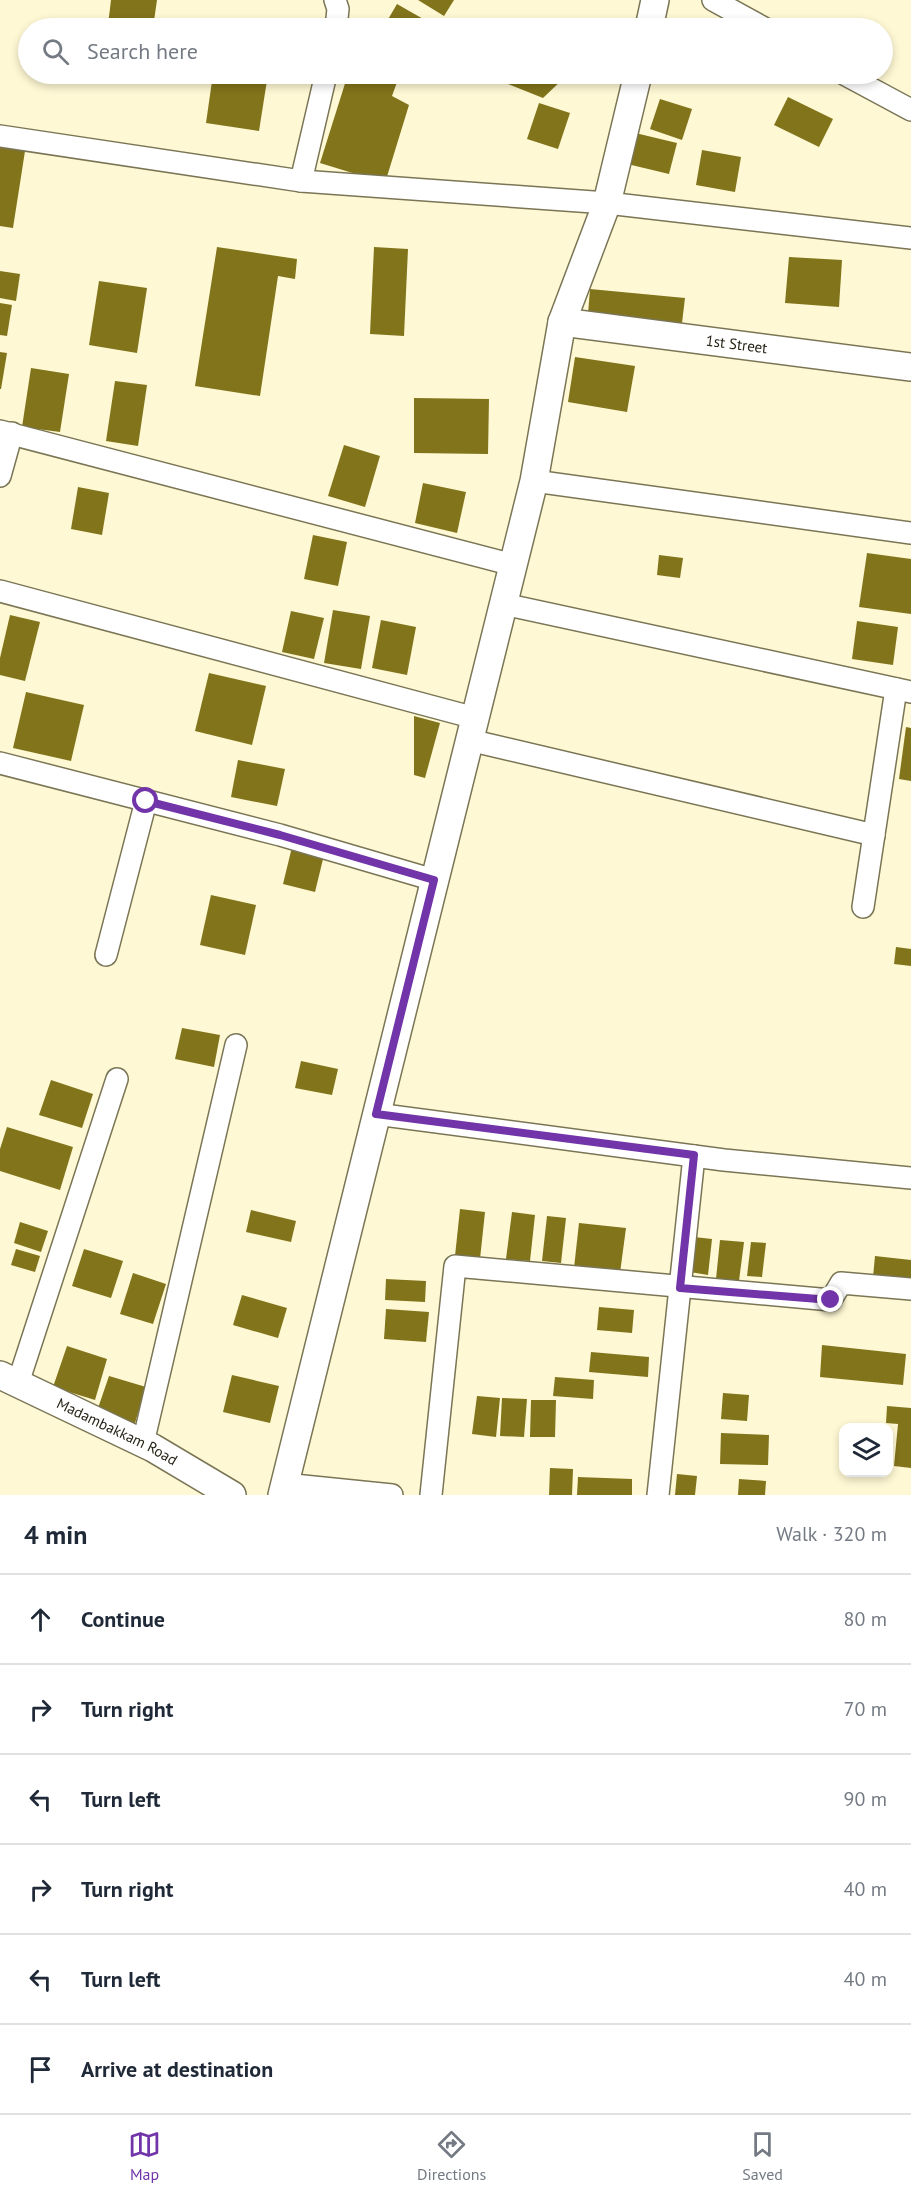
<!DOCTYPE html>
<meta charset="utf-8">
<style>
:root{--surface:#fff;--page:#f2f2f3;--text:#1f2937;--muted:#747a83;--line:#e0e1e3;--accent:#7234a9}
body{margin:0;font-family:"PT Sans",sans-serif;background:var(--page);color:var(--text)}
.controls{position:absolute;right:18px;bottom:18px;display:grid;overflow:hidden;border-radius:12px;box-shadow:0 3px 9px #0003}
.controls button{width:54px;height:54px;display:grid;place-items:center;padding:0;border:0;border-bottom:2px solid var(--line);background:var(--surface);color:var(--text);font:30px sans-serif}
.stop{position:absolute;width:18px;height:18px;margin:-14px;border:4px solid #7234a9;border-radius:50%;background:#fff}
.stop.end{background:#7234a9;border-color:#fff;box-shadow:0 2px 6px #0008}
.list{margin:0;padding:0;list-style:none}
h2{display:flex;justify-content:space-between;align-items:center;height:78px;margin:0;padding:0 24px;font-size:26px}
h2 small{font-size:20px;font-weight:400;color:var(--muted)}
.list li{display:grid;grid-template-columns:39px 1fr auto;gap:18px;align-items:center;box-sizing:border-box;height:90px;padding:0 24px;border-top:2px solid var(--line)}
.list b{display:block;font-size:22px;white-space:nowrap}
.list em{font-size:20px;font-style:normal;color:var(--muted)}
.icon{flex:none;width:33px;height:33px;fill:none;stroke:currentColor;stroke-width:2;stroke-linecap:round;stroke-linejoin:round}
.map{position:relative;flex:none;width:911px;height:1495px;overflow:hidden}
.search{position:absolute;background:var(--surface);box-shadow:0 3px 9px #0003;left:18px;right:18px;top:18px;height:66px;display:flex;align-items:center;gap:15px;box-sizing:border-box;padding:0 21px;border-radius:33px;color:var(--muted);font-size:22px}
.sheet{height:618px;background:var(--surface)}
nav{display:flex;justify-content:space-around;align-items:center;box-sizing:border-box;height:84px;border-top:2px solid var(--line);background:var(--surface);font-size:16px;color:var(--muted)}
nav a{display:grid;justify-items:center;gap:3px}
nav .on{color:var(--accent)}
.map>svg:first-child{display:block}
.building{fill:#82741b}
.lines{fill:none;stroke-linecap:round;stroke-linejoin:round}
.minor-casing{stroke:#7a7555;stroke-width:24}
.tertiary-casing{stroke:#7a7555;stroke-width:30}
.minor{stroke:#fff;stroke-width:21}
.tertiary{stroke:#fff;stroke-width:27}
.route{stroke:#7234a9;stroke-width:8}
.labels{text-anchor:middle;stroke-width:5;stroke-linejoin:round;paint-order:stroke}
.street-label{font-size:15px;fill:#282518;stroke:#fff}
</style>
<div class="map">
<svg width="911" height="1495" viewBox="0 0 911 1495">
<rect width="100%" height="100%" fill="#fef8d4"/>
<g class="building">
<path d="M111,0H157L153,28H132L108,25Z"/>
<path d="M418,0H454L444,16Z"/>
<path d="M397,4L439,28H383Z"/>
<path d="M213,74H268L259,131L206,123Z"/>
<path d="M348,74H400L392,96L409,105L385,183L320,163Z"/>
<path d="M483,74H553L564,78L543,98Z"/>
<path d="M788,97L833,119L819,147L774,125Z"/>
<path d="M660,99L692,109L682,140L650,129Z"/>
<path d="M539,103L570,113L558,149L527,139Z"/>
<path d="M627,131L677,143L669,174L619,162Z"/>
<path d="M0,147L25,151L13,228L0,226Z"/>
<path d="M702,150L741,157L735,192L696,185Z"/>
<path d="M217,247L297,259L295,279L278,276L260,396L195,386Z"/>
<path d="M374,247L408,249L404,336L370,334Z"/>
<path d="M789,257L842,260L839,307L785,303Z"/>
<path d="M0,271L20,274L16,301L0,298Z"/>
<path d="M99,281L147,288L137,353L89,345Z"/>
<path d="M590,289L685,298L682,323L588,314Z"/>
<path d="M0,303L12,305L7,336L0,335Z"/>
<path d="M0,352L7,353L1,389H0Z"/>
<path d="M575,357L635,366L627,412L568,402Z"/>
<path d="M31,368L69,374L60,432L22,427Z"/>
<path d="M115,381L147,385L138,446L106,441Z"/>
<path d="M414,398L489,399L488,454L414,453Z"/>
<path d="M344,445L380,456L365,507L328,496Z"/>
<path d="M423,483L466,492L457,533L415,523Z"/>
<path d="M78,487L109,493L102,535L71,529Z"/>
<path d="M313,535L347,542L338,586L304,579Z"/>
<path d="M867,553L911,559V614L859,607Z"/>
<path d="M659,555L683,558L680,578L657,575Z"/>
<path d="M333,610L370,616L361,669L324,663Z"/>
<path d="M291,611L324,618L314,659L282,652Z"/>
<path d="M10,615L40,622L25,681L0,675V658Z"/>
<path d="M381,620L416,627L407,675L372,668Z"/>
<path d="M857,621L898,627L893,665L852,659Z"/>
<path d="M209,673L266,686L252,745L195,731Z"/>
<path d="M26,692L84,705L71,761L13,748Z"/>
<path d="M414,716L440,723L425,778L414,775Z"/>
<path d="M906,727L911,728V781L899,779Z"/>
<path d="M238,760L285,769L277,806L231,797Z"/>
<path d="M292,847L324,855L315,892L283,884Z"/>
<path d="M211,895L256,905L245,955L200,945Z"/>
<path d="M896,947L911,949V966L894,964Z"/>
<path d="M182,1028L220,1035L214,1067L175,1059Z"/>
<path d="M301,1061L338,1069L332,1095L295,1088Z"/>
<path d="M51,1080L93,1094L82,1128L39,1115Z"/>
<path d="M7,1127L73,1147L60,1190L0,1171V1149Z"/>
<path d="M460,1209L485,1212L480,1259L455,1256Z"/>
<path d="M251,1210L296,1221L291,1242L246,1232Z"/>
<path d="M512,1212L535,1215L530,1261L506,1259Z"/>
<path d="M547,1216L566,1218L561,1263L542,1261Z"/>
<path d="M20,1222L48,1231L41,1252L14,1243Z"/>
<path d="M579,1223L626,1228L620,1273L574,1268Z"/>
<path d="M694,1237L712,1239L708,1275L690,1272Z"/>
<path d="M720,1240L744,1242L739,1281L716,1279Z"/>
<path d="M751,1242L766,1243L762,1277L747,1276Z"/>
<path d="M16,1249L40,1256L35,1272L11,1265Z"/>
<path d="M84,1249L123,1261L111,1298L72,1286Z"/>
<path d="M875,1256L911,1260V1281L873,1277Z"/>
<path d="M133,1273L166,1284L153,1324L120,1314Z"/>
<path d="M386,1279L426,1281L425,1302L385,1300Z"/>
<path d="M242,1295L287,1308L278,1338L233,1325Z"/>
<path d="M599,1307L634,1310L632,1333L597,1330Z"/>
<path d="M386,1309L429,1312L426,1342L384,1339Z"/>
<path d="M822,1345L906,1354L903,1385L820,1377Z"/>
<path d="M67,1346L107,1359L95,1400L53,1387Z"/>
<path d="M591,1352L649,1357L648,1377L589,1372Z"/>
<path d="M232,1375L279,1386L270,1423L223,1412Z"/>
<path d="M109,1376L146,1387L134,1426L96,1414Z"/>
<path d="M555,1377L594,1380L593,1399L553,1396Z"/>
<path d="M723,1393L749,1395L747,1421L721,1419Z"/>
<path d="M477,1396L500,1398L496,1437L472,1434Z"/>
<path d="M502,1398L527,1399L524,1437L500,1436Z"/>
<path d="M531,1400H556L555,1437H530Z"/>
<path d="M887,1406L911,1408V1468L894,1466L898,1424L886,1423Z"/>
<path d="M721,1433L769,1435L768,1465L720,1464Z"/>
<path d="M550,1468L573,1469L572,1495H549Z"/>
<path d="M677,1474L697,1476L695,1495H675Z"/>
<path d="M578,1477L632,1479V1495H577Z"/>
<path d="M739,1479L766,1481L765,1495H738Z"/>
</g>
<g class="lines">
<g class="minor-casing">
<g id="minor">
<path d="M335,0L338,9L336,28"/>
<path d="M713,0L764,28"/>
<path d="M844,74L911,110"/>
<path d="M0,136L301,181L607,203L911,238"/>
<path d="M301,181L326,74"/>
<path d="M0,431L513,565"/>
<path d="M0,476L12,433"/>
<path d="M534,481L911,533"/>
<path d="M0,591L475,718"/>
<path d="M503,604L911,692"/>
<path d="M469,740L874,835"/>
<path d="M0,763L280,835L434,880"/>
<path d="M863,907L896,689"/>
<path d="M106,955L146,801"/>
<path d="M376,1114L724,1160L911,1178"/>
<path d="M18,1383L117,1079"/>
<path d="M143,1443L236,1045"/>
<path d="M284,1484L392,1495"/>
<path d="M431,1495L455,1266L831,1300L841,1283L911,1289"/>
<path d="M658,1495L694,1156"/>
</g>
</g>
<g class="tertiary-casing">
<g id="tertiary">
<path d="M649,28L655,0"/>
<path id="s1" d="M562,322L911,367"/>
<path id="s2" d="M0,1375L153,1448L232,1495"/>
<path d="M282,1495L534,481L562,322L607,203L638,74"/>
</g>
</g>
<use href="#minor" class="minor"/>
<use href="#tertiary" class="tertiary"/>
</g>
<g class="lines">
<path class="route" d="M146,801L280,835L434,880L376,1114L694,1155L680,1288L831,1300"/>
</g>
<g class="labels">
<g class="street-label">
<text dy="5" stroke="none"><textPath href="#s1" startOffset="176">1st Street</textPath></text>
<text dy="5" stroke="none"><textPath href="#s2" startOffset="130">Madambakkam Road</textPath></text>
</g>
</g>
</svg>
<div class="controls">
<button><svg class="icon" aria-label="layers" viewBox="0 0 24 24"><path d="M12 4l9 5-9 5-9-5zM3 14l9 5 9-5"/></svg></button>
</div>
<div class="stop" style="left:146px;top:801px"></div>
<div class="stop end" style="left:831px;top:1300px"></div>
<div class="search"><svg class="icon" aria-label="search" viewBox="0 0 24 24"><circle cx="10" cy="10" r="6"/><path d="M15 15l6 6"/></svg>Search here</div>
</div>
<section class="sheet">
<h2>4 min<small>Walk · 320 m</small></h2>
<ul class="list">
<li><svg class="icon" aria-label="ahead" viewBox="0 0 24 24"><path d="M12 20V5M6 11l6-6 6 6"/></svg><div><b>Continue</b></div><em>80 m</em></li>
<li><svg class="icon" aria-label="right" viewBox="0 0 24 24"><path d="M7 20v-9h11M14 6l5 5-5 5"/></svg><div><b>Turn right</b></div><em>70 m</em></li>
<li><svg class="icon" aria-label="left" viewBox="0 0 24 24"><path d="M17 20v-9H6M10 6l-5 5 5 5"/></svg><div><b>Turn left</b></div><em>90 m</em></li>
<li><svg class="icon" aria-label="right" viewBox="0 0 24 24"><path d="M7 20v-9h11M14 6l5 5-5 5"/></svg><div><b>Turn right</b></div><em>40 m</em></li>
<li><svg class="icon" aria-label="left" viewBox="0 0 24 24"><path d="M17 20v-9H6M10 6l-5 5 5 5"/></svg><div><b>Turn left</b></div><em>40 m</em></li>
<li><svg class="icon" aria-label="arrive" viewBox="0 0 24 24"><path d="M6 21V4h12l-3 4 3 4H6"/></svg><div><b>Arrive at destination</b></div></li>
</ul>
</section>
<nav>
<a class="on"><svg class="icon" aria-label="map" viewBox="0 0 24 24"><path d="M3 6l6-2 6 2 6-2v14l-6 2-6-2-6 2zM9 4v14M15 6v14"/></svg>Map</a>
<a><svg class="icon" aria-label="directions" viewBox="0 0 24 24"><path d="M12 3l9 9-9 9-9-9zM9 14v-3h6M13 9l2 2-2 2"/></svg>Directions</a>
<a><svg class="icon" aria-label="saved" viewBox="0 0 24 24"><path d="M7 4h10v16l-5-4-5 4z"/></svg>Saved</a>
</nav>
